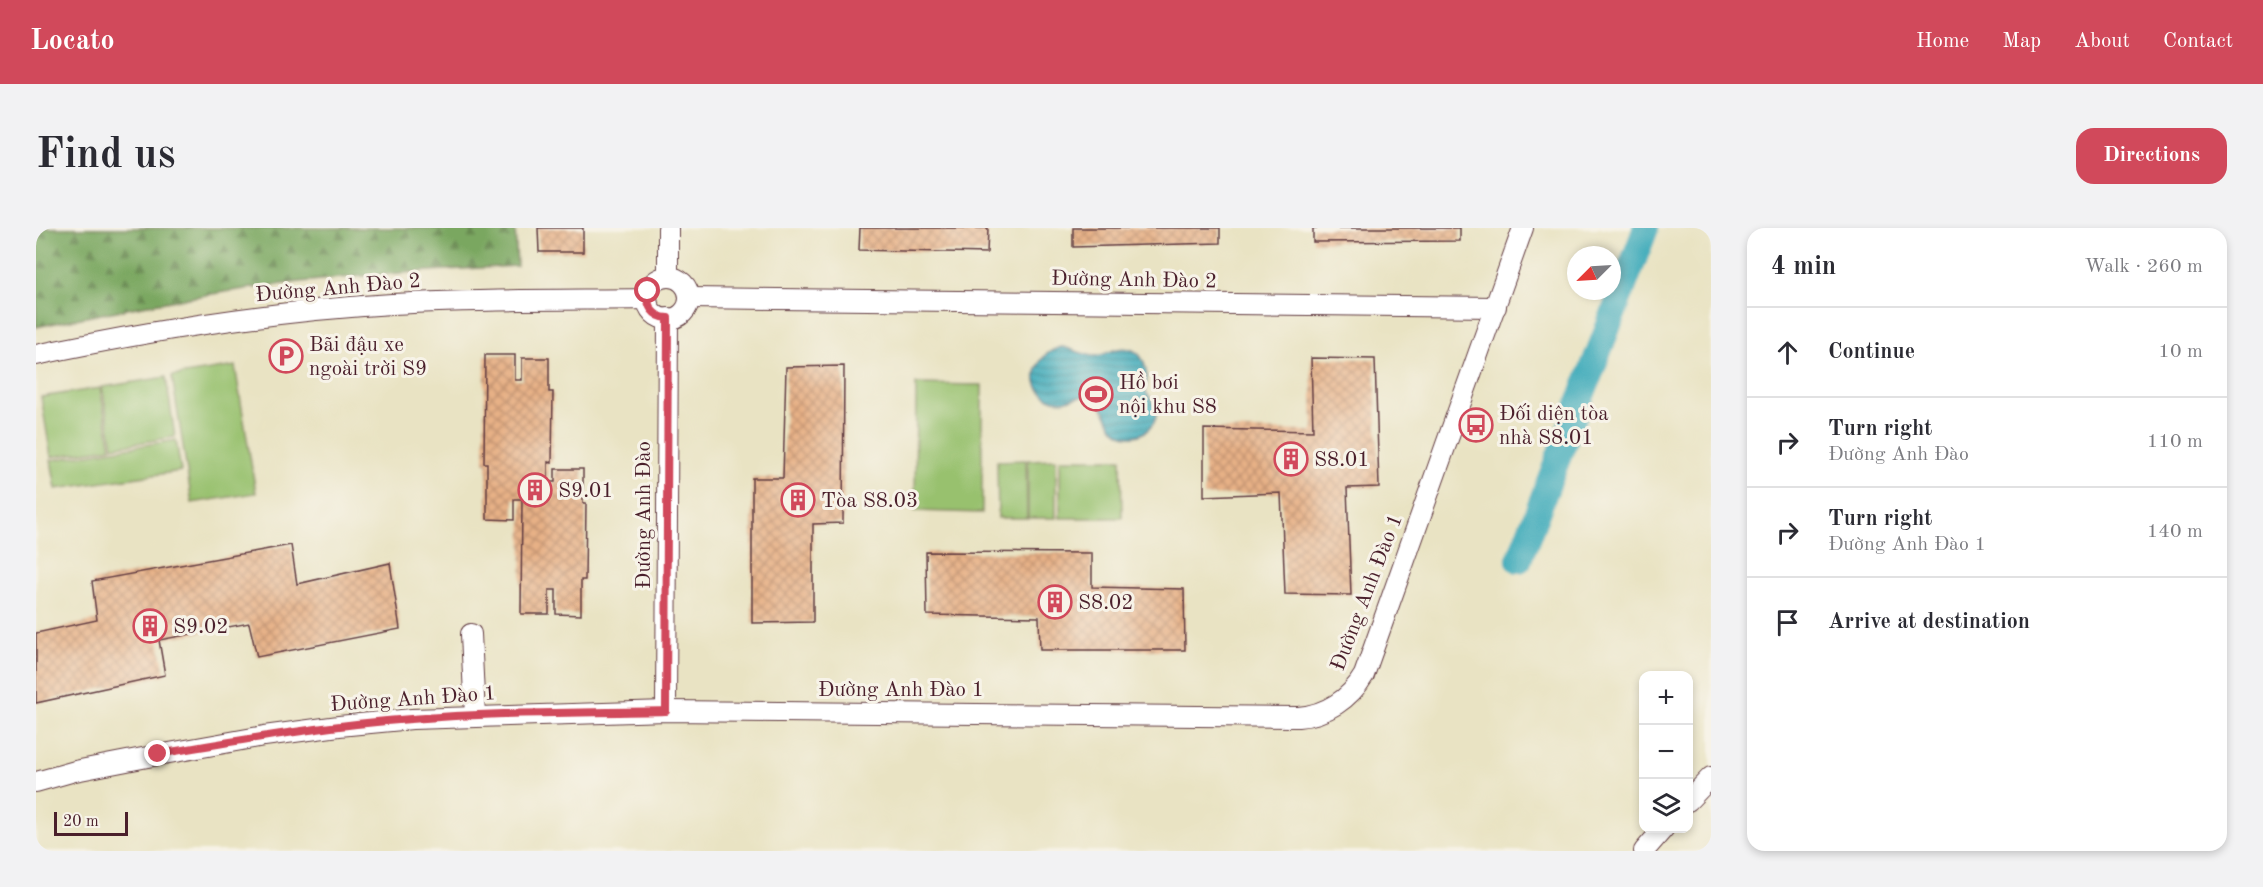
<!DOCTYPE html>
<meta charset="utf-8">
<style>
:root{--surface:#fff;--page:#f2f2f3;--text:#2b2b33;--muted:#7c7c81;--line:#e1e1e2;--accent:#d1495b}
body{margin:0;font-family:"Old Standard TT",serif;background:var(--page);color:var(--text)}
.controls{position:absolute;right:18px;bottom:18px;display:grid;overflow:hidden;border-radius:12px;box-shadow:0 3px 9px #0003}
.controls button{width:54px;height:54px;display:grid;place-items:center;padding:0;border:0;border-bottom:2px solid var(--line);background:var(--surface);color:var(--text);font:30px sans-serif}
.compass{position:absolute;left:1531px;top:18px;width:54px;height:54px;border-radius:50%;background:var(--surface);box-shadow:0 3px 9px #0003;rotate:246deg}
.scale{position:absolute;left:18px;bottom:15px;width:74px;box-sizing:border-box;padding-left:6px;border:3px solid #4a1f2b;border-top:0;font-size:16px;line-height:21px;white-space:nowrap;color:#4a1f2b;-webkit-text-stroke:4px #f7f3e8;paint-order:stroke}
.stop{position:absolute;width:18px;height:18px;margin:-14px;border:4px solid #d1495b;border-radius:50%;background:#fff}
.stop.end{background:#d1495b;border-color:#fff;box-shadow:0 2px 6px #0008}
.list{margin:0;padding:0;list-style:none}
h2{display:flex;justify-content:space-between;align-items:center;height:78px;margin:0;padding:0 24px;font-size:26px}
h2 small{font-size:20px;font-weight:400;color:var(--muted)}
.list li{display:grid;grid-template-columns:39px 1fr auto;gap:18px;align-items:center;box-sizing:border-box;height:90px;padding:0 24px;border-top:2px solid var(--line)}
.list b{display:block;font-size:22px;white-space:nowrap}
.list p{margin:0;font-size:20px;white-space:nowrap;color:var(--muted)}
.list em{font-size:20px;font-style:normal;color:var(--muted)}
.icon{flex:none;width:33px;height:33px;fill:none;stroke:currentColor;stroke-width:2;stroke-linecap:round;stroke-linejoin:round}
.map{position:relative;flex:none;width:1675px;height:623px;overflow:hidden;border-radius:18px}
header{display:flex;align-items:center;gap:36px;box-sizing:border-box;height:84px;padding:0 30px;background:var(--accent);color:#fff}
header strong{font-size:28px}
nav{display:flex;gap:33px;margin-inline-start:auto;font-size:21px}
.intro{display:flex;align-items:center;justify-content:space-between;box-sizing:border-box;height:144px;padding:0 36px}
h1{margin:0;font-size:42px}
.button{padding:15px 27px;border-radius:18px;background:var(--accent);color:#fff;font-size:21px;font-weight:700}
main{display:flex;gap:36px;padding:0 36px}
aside{flex:1;background:var(--surface);border-radius:18px;box-shadow:0 3px 9px #0003}
.map>svg:first-child{display:block}
.forest{fill:url(#forest-firs);stroke:#626346;stroke-width:1.5}
.pitch{fill:#98c16e;stroke:#71704c;stroke-width:1.5}
.water{fill:url(#water-rules);stroke:#436472;stroke-width:1.5}
.lines{fill:none;stroke-linecap:round;stroke-linejoin:round}
.canal{stroke:#3caaba;stroke-width:26}
.building{fill:url(#building-cross-hatch)}
.minor-casing{stroke:#623c42;stroke-width:22}
.minor{stroke:#fff;stroke-width:20}
.route{stroke:#d1495b;stroke-width:8}
.labels{text-anchor:middle;stroke-width:6;stroke-linejoin:round;paint-order:stroke}
.street-label{font-size:21px;fill:#4a1f2b;stroke:#f7f3e8}
.poi-label{font-size:21px;fill:#4a1f2b;stroke:#f7f3e8;text-anchor:start}
</style>
<header>
<strong>Locato</strong>
<nav><a>Home</a><a>Map</a><a>About</a><a>Contact</a></nav>
</header>
<div class="intro"><h1>Find us</h1><a class="button">Directions</a></div>
<main>
<div class="map">
<svg width="1675" height="623" viewBox="0 0 1675 623">
<defs>
<pattern id="forest-firs" width="22" height="20" patternUnits="userSpaceOnUse" patternTransform="scale(1.5)"><rect width="22" height="20" fill="#7aa761"/><path d="M5 1l3.5 6h-7zM16 11l3.5 6h-7z" fill="#668750"/></pattern>
<pattern id="water-rules" width="6" height="5" patternUnits="userSpaceOnUse" patternTransform="scale(1.5)"><rect width="6" height="5" fill="#3caaba"/><path d="M0 2.5h6" fill="none" stroke="#348a97"/></pattern>
<pattern id="building-cross-hatch" width="8" height="8" patternUnits="userSpaceOnUse" patternTransform="scale(1.5)"><rect width="8" height="8" fill="#e7b186"/><path d="M0 0l8 8M0 8l8-8" fill="none" stroke="#bd8f6e"/></pattern>
</defs>
<rect width="100%" height="100%" fill="#f7f3e8"/>
<filter id="ink" filterUnits="userSpaceOnUse"><feTurbulence type="fractalNoise" baseFrequency=".0167" numOctaves="2"/><feDisplacementMap in="SourceGraphic" scale="12" xChannelSelector="R" yChannelSelector="G"/><feConvolveMatrix kernelMatrix="1 2 1 2 8 2 1 2 1" color-interpolation-filters="sRGB"/></filter>
<filter id="wash" filterUnits="userSpaceOnUse"><feTurbulence type="fractalNoise" baseFrequency=".008" numOctaves="4" result="noise"/><feDisplacementMap in="SourceGraphic" scale="24" xChannelSelector="R" yChannelSelector="G"/><feGaussianBlur stdDeviation="1.35" result="paint"/><feColorMatrix in="noise" values="0 0 0 0 0 0 0 0 0 0 0 0 0 0 0 0 0 1.4 0 .05"/><feComposite in="paint" operator="in"/></filter>
<g filter="url(#wash)">
<rect width="100%" height="100%" fill="#e9e3c3"/>
<path class="forest" d="M0,0H479L481,38C400,42 320,47 239,57C159,67 79,83 0,99Z"/>
<g class="pitch">
<path d="M199,138L220,265L156,275L136,148Z"/>
<path d="M130,149L139,209L77,219L66,159Z"/>
<path d="M880,156L946,157V285L879,283Z"/>
<path d="M64,160L75,220L15,229L5,169Z"/>
<path d="M140,212L145,243L20,261L15,232Z"/>
<path d="M1020,231V290H992V232Z"/>
<path d="M1024,231H1085L1086,290H1024Z"/>
<path d="M990,232L991,290H962L961,233Z"/>
</g>
<path class="water" d="M1026,119C1037,121 1047,127 1058,128C1067,128 1073,123 1081,121C1108,116 1114,143 1109,163C1113,168 1119,175 1120,182C1123,200 1100,214 1085,206C1071,199 1072,179 1057,171C1042,163 1030,179 1013,170C989,157 1000,124 1026,119Z"/>
<g class="lines">
<path class="canal" d="M1483,332L1610,0"/>
</g>
<g id="blocks">
<g class="building">
<path d="M502,0H547V24H503Z"/>
<path d="M824,0H952L951,25L823,22Z"/>
<path d="M1037,0H1184V15L1037,19Z"/>
<path d="M1277,0H1424V13L1277,14Z"/>
<path d="M449,127H479V152H486V130H513V164H517L516,235L512,234V254H519V241H547V275H550L549,352H545V387L520,386V362H513V386H485L486,271H478V292L451,291V235H448Z"/>
<path d="M1275,130L1339,131L1343,259L1311,260L1315,367L1249,366L1245,265L1168,268V201L1277,203Z"/>
<path d="M808,138L807,295L777,296V394L716,395V250H747L750,139Z"/>
<path d="M255,317L261,356L354,335L364,401L221,429L213,395L123,412L129,447L0,475V405L61,392L56,353Z"/>
<path d="M890,324L1056,325V359L1148,361L1149,422H1004L1003,389L891,387Z"/>
</g>
</g>
</g>
<g filter="url(#ink)">
<use href="#blocks" fill-opacity="0" stroke="#623c42" stroke-width="1.5"/>
<g class="lines">
<g class="minor-casing">
<g id="minor">
<path d="M632,49V0"/>
<circle cx="632" cy="70" r="21"/>
<path d="M653,70L1460,79"/>
<path d="M0,127C117,102 237,83 356,76C441,71 526,72 611,71"/>
<path d="M435,406L439,488"/>
<path d="M630,483L632,90"/>
<path d="M0,554L39,543L122,527L228,508L303,498L376,491L630,483L1262,489C1290,487 1314,471 1328,447L1487,0"/>
<path d="M1652,573L1675,549"/>
<path d="M1608,623L1628,600"/>
</g>
</g>
<use href="#minor" class="minor"/>
</g>
</g>
<g class="lines" filter="url(#ink)">
<path class="route" d="M122,526C206,512 290,497 375,491C460,484 545,485 630,483L632,90C617,89 610,78 612,63"/>
</g>
<defs>
<g id="parking-ring" transform="scale(1.725)"><circle r="9.5" fill="#f7f3e8" stroke="#d1495b" stroke-width="1.5"/><path d="M-3.5-5.5H1a3.5 3.5 0 0 1 0 7H-1V5.5H-3.5ZM-1-3.4V-.6H.8a1.4 1.4 0 0 0 0-2.8Z" fill="#d1495b"/></g>
<g id="stadium-ring" transform="scale(1.725)"><circle r="9.5" fill="#f7f3e8" stroke="#d1495b" stroke-width="1.5"/><path d="M0-5a6.5 5 0 1 0 0 10a6.5 5 0 1 0 0-10ZM-3.5-1.8h7v3.6h-7Z" fill="#d1495b"/></g>
<g id="bus-ring" transform="scale(1.725)"><circle r="9.5" fill="#f7f3e8" stroke="#d1495b" stroke-width="1.5"/><path d="M-5-6H5V4H4V6H2V4H-2V6H-4V4H-5ZM-3.5-4V0h7V-4ZM-3.5 1.2v1.5H-2V1.2ZM2 1.2v1.5H3.5V1.2Z" fill="#d1495b"/></g>
<g id="building-ring" transform="scale(1.725)"><circle r="9.5" fill="#f7f3e8" stroke="#d1495b" stroke-width="1.5"/><path d="M-4-6H4V6H1V3H-1V6H-4ZM-2.5-4.3h1.7v1.8h-1.7ZM.8-4.3h1.7v1.8H.8ZM-2.5-1h1.7V.8h-1.7ZM.8-1h1.7V.8H.8Z" fill="#d1495b"/></g>
</defs>
<g fill-rule="evenodd">
<use href="#parking-ring" x="250" y="128"/>
<use href="#stadium-ring" x="1060" y="166"/>
<use href="#bus-ring" x="1440" y="197"/>
<use href="#building-ring" x="1255" y="231"/>
<use href="#building-ring" x="499" y="262"/>
<use href="#building-ring" x="762" y="272"/>
<use href="#building-ring" x="1019" y="374"/>
<use href="#building-ring" x="114" y="398"/>
</g>
<g class="labels">
<g class="street-label">
<text transform="translate(1098 51) rotate(1)" y="7">Đường Anh Đào 2</text>
<text transform="translate(302 59) rotate(-5)" y="7">Đường Anh Đào 2</text>
<text transform="translate(607 287) rotate(-90)" y="7">Đường Anh Đào</text>
<text transform="translate(1330 364) rotate(-69)" y="7">Đường Anh Đào 1</text>
<text x="865" y="468">Đường Anh Đào 1</text>
<text transform="translate(377 470) rotate(-4)" y="7">Đường Anh Đào 1</text>
</g>
<g class="poi-label">
<text x="273" y="123">Bãi đậu xe<tspan x="273" dy="24">ngoài trời S9</tspan></text>
<text x="1083" y="161">Hồ bơi<tspan x="1083" dy="24">nội khu S8</tspan></text>
<text x="1463" y="192">Đối diện tòa<tspan x="1463" dy="24">nhà S8.01</tspan></text>
<text x="1278" y="238">S8.01</text>
<text x="522" y="269">S9.01</text>
<text x="785" y="279">Tòa S8.03</text>
<text x="1042" y="381">S8.02</text>
<text x="137" y="405">S9.02</text>
</g>
</g>
</svg>
<div class="controls">
<button>+</button>
<button>−</button>
<button><svg class="icon" aria-label="layers" viewBox="0 0 24 24"><path d="M12 4l9 5-9 5-9-5zM3 14l9 5 9-5"/></svg></button>
</div>
<svg class="compass" viewBox="-18 -18 36 36"><path d="M0-13l5 13h-10z" fill="#e53935"/><path d="M0 13l5-13h-10z" fill="#7c7c81"/></svg>
<div class="scale">20 m</div>
<div class="stop" style="left:612px;top:63px"></div>
<div class="stop end" style="left:122px;top:526px"></div>
</div>
<aside>
<h2>4 min<small>Walk · 260 m</small></h2>
<ul class="list">
<li><svg class="icon" aria-label="ahead" viewBox="0 0 24 24"><path d="M12 20V5M6 11l6-6 6 6"/></svg><div><b>Continue</b></div><em>10 m</em></li>
<li><svg class="icon" aria-label="right" viewBox="0 0 24 24"><path d="M7 20v-9h11M14 6l5 5-5 5"/></svg><div><b>Turn right</b><p>Đường Anh Đào</p></div><em>110 m</em></li>
<li><svg class="icon" aria-label="right" viewBox="0 0 24 24"><path d="M7 20v-9h11M14 6l5 5-5 5"/></svg><div><b>Turn right</b><p>Đường Anh Đào 1</p></div><em>140 m</em></li>
<li><svg class="icon" aria-label="arrive" viewBox="0 0 24 24"><path d="M6 21V4h12l-3 4 3 4H6"/></svg><div><b>Arrive at destination</b></div></li>
</ul>
</aside>
</main>
